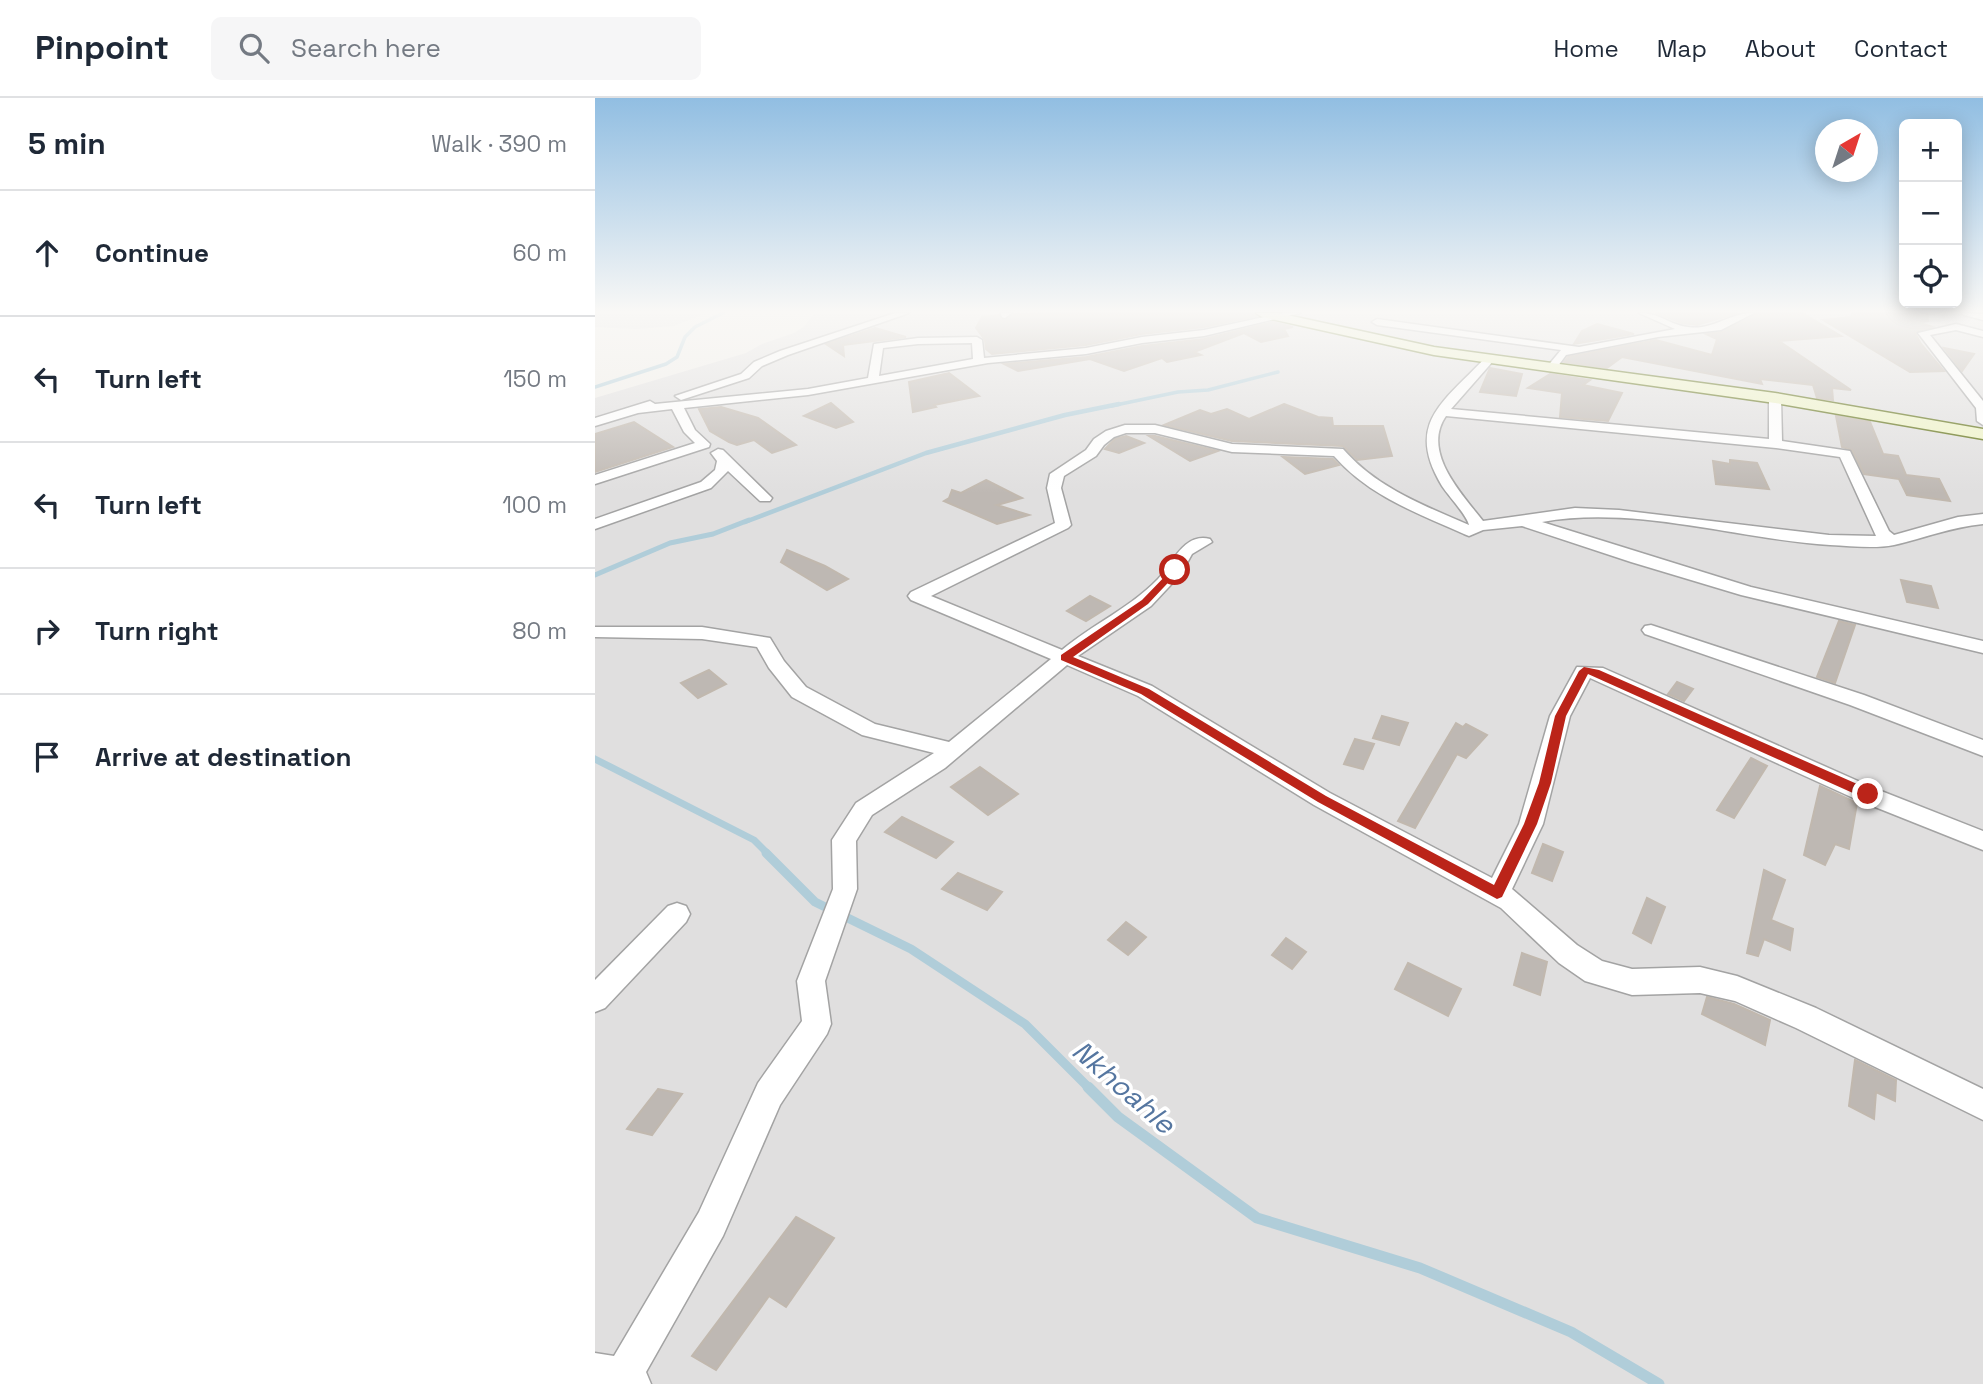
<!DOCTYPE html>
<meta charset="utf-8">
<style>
:root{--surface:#fff;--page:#f6f6f7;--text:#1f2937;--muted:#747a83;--line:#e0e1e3}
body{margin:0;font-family:"Space Grotesk",sans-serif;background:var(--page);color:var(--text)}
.controls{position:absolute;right:21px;top:21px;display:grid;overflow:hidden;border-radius:10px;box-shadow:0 4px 18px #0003}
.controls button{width:63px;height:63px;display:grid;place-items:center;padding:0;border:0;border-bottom:2px solid var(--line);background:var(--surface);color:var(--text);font:35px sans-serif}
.compass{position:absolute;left:1220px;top:21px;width:63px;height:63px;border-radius:50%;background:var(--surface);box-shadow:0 4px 18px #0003;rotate:39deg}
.stop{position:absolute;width:21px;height:21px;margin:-16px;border:5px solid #bb2419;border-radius:50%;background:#fff}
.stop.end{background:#bb2419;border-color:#fff;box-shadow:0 2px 7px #0008}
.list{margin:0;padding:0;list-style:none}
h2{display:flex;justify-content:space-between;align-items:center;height:91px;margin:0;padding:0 28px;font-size:30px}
h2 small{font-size:23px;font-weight:400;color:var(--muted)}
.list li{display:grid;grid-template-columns:46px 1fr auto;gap:21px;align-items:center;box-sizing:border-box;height:126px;padding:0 28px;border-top:2px solid var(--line)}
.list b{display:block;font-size:26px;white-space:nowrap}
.list em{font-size:23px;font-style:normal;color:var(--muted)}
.icon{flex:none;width:38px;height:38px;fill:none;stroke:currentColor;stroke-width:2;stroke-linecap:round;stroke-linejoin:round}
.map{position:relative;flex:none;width:1388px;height:1286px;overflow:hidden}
header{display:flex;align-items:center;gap:42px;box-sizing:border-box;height:98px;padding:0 35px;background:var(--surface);border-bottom:2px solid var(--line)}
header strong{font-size:33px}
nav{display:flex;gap:38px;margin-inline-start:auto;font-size:24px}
.search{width:490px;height:63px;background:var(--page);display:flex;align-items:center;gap:18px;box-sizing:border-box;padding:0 24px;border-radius:10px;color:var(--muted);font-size:26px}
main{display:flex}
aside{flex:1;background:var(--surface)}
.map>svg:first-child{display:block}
.residential{fill:#e0dfdf}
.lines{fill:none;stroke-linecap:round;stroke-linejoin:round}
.stream-far5{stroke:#b0cdd9;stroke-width:3.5}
.stream-far4{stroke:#b0cdd9;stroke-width:4.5}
.stream-far3{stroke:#b0cdd9;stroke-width:5}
.stream-far2{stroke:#b0cdd9;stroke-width:7}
.stream-far1{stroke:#b0cdd9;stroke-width:9}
.stream{stroke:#b0cdd9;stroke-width:11}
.building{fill:#beb8b3;stroke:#c1b8ae;stroke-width:2}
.street-casing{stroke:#a3a3a3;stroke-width:3}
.secondary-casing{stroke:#5e6f13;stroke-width:3}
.street{fill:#fff;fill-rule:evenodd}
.secondary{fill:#eef3c6;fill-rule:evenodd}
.route{fill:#bb2419}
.labels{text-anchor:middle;stroke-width:7;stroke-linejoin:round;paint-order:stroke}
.near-water-label{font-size:28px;font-style:italic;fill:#5576a0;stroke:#fff}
</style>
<header>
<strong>Pinpoint</strong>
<div class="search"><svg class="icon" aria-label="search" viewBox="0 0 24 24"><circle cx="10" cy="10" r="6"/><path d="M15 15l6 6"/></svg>Search here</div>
<nav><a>Home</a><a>Map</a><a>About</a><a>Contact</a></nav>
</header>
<main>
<aside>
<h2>5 min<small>Walk · 390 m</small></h2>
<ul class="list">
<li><svg class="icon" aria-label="ahead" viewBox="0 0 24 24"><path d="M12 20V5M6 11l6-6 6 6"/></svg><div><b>Continue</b></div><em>60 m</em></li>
<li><svg class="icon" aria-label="left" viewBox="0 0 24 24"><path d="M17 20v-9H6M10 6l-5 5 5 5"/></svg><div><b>Turn left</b></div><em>150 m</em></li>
<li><svg class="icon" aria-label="left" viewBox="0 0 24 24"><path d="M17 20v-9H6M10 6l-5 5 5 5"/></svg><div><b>Turn left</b></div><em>100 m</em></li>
<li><svg class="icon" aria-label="right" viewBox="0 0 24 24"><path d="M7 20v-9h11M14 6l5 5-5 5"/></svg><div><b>Turn right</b></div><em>80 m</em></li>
<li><svg class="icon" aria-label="arrive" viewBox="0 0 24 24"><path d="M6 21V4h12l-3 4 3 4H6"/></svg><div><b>Arrive at destination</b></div></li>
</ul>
</aside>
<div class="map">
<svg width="1388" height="1286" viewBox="0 0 1388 1286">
<rect width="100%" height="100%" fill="#f1efea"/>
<g class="residential">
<path d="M0,215H112L79,228L41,231L0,229Z"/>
<path d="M219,215H658L860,261L1153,301L1388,342V1286H0V300L151,255L167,246L199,235L210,228Z"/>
<path d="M686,215H1388V333L842,250Z"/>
</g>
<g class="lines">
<g class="stream-far5">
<path d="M0,289L71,266L82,259L90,239L100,229L128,215"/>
<path d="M516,308L583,294L613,292L683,274"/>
</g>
<path class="stream-far4" d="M150,424L331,355L470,317L524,306"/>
<path class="stream-far3" d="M0,477L75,445L118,436L154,422"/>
<path class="stream-far2" d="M0,661L159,742L173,756"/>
<path class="stream-far1" d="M171,755L220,804L316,851L430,926L495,991"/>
<path class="stream" d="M493,989L523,1019L662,1120L825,1170L976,1234L1064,1286"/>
</g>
<g class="building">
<path d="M500,215H659L661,218L609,229L547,236L491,247L397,256L391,251L390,242L381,230L387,219L404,217L409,222L418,216Z"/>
<path d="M1061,215H1142L1102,227L1087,225Z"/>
<path d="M1161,215H1207L1246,238L1184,243L1256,292L1237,290L1238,302L1222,300L1218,287L1165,281L1167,286L1027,259L1012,270L969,264L973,259L1061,242L1117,257L1122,241L1111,236L1127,234Z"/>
<path d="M1257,215H1332L1333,223L1325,225L1338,229L1320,235L1326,246L1349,273L1315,274L1228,222L1257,219Z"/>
<path d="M678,224L698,229L689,231L693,238L666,244L649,235L599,254L606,257L572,264L567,260L529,273L495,261L423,273L409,266L491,259L547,248L609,241Z"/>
<path d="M1002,226L1039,236L979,246L987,233Z"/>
<path d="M280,230L311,239L248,247L249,258L231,246Z"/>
<path d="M1349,250L1379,256L1367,273Z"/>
<path d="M895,270L927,276L921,298L885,294Z"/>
<path d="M354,275L384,298L339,307L341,309L318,314L314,284Z"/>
<path d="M955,276L995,282L988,287L1027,295L1013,323L965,319L967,295L933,290Z"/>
<path d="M236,305L258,324L241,330L209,318Z"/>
<path d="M689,306L723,319L737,320L738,328H788L797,358L762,362L748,348L637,343L569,327L605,312L616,316L632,311L654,321Z"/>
<path d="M126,309L163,320L201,347L177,355L159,342L142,347L134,344L115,333L104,311Z"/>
<path d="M1241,318L1275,324L1288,356L1303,358L1311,377L1344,381L1355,403L1312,397L1304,381L1269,376L1257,352L1247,349Z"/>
<path d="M39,324L78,349L0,374V336Z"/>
<path d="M531,338L549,345L524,355L510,351L520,341Z"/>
<path d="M554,338H560L623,353L595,363Z"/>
<path d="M688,359L738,361L744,367L710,376Z"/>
<path d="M1135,362L1162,365L1174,391L1121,386L1118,363L1135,366Z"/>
<path d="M391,382L427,400L402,407L434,417L402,426L349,403L354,400L357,392L366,395Z"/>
<path d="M192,452L230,468L253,481L232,492L186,464Z"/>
<path d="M1306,482L1336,488L1343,510L1312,504Z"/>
<path d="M495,498L515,508L491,523L472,513Z"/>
<path d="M1244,523L1260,527L1240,585L1222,579Z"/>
<path d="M114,572L131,586L103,600L86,585Z"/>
<path d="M1082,584L1098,591L1089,603L1073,596Z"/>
<path d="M787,618L813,625L804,647L778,640Z"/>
<path d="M861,625L868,629L871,626L892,637L871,660L862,656L820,730L803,723Z"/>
<path d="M760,641L779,646L768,671L749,666Z"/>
<path d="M1156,660L1172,668L1139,720L1122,712Z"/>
<path d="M385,669L423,696L393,717L356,689Z"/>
<path d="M1225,688L1262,705L1254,751L1240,746L1230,767L1209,757Z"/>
<path d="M307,719L358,744L341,760L290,734Z"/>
<path d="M948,746L968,754L957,783L937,775Z"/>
<path d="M1169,772L1190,782L1176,822L1198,831L1195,852L1169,841L1163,858L1152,855Z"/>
<path d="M363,775L407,794L392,812L347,791Z"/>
<path d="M1052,800L1070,809L1056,845L1038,835Z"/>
<path d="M531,824L551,839L533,857L513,842Z"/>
<path d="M691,840L711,854L697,871L677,857Z"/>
<path d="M927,855L952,864L945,897L919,887Z"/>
<path d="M813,865L866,891L853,918L800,891Z"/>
<path d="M1112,899L1139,906L1175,922L1170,947L1107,916Z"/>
<path d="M1260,962L1301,982L1300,1003L1281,994L1279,1021L1254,1008Z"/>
<path d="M63,991L87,996L57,1037L32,1031Z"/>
<path d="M201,1119L239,1140L191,1209L174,1198L121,1272L97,1258Z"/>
</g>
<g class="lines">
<g class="street-casing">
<g id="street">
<path d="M300,215H314L193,257L167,268L154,280L86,302L80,298L146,276L159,264L185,253Z"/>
<path d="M406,215H416L410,220L407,219Z"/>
<path d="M688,215H705L609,238L547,245L491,256L393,265L213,297L89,310L100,332L115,346L114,349L0,386V377L100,345L89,334L77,311L43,315L0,328V320L55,303L60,306L213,291L273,280L279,246L323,240L382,239L387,242L389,260L491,250L547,239L609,232ZM377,245L378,261L284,278L288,250L323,246Z"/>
<path d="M1044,215C1063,214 1075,227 1093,229C1117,233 1136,214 1159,215L1126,232L1063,239L971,257L960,272L956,273L951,270L966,252L782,227L777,224L782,221L984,249L1080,231Z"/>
<path d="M1367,215L1388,216V222L1369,217Z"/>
<path d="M1361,226L1388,233V239L1361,232L1335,237L1388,303V327L1382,323L1381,310L1323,235Z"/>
<path d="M890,260L899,262L856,311L1174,341V300L1180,296L1186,300L1187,343L1255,353L1294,433L1299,437L1363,419L1388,416V426C1357,429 1329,440 1299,447C1280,451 1255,448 1235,447C1141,441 1041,407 947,424L1156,489L1388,543V555L1146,497L1036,464L927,428L888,432L874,438L869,436C822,415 774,398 739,358L637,354L560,335H531L519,339L509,347L501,358L469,378L466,390L476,427L473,430L336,498L467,552C498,526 535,510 563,481C577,466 589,434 615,441L617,444L597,456L586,476L556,508L483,558L557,588L735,695L897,780L924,726L955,618L982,569L1008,570L1281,691L1388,733V752L1265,703L995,580L975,618L948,726L917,791L982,847L1007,863L1037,871L1105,869L1142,878L1221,910L1388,991V1022L1201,930L1140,903L1105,895L1037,897L990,883L964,865L906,810L719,707L543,598L472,567L350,670L277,717L261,743L262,791L230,883L236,926L232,936L185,1007L128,1138L51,1274L56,1286H0V1255L19,1258L104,1114L163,985L207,923L202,883L238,791L237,742L261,705L339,655L267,637L197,599L174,570L162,549L107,541L0,539V529H107L175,540L189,563L211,589L280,626L354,644L456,561L316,502L313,498L316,494L460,425L452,390L455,376L491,352L499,341L511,333L530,327H560L637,346L748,351C782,390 828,407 874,427C871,416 855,400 847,388C809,325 849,304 890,260ZM851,318L1181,350L1245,359L1281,438L1234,437L1024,412L980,410L888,423C867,396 826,354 851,318Z"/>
<path d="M123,351L128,352L177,400L175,403H165L133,373L116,390L0,431V421L106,384L120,372L122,363L116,355Z"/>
<path d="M1056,527L1269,597L1388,642V658L1255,607L1050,536L1047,532L1050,528Z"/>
<path d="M82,805L91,808L95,816L91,824L10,910L0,914V882L73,808Z"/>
</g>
</g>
<g class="secondary-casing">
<path id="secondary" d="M661,215H683L839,249L1180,295L1388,331V341L1180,305L839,257L667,219Z"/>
</g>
<use href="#street" class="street"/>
<use href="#secondary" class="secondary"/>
</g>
<linearGradient id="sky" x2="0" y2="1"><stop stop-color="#91bee2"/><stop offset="0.54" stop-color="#f9f8f6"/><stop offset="1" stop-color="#f9f8f6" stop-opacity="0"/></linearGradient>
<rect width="1388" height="395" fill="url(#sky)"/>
<path class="route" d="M577,471L585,472L553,506L478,559L554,591L731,698L899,787L929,726L944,685L960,618L984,573L989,569L1004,572L1278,693L1279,696L1278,700H1269L993,576L971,618L956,685L942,726L907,799L902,801L723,704L546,596L466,562V557L547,502Z"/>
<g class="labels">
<g class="near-water-label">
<text transform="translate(529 989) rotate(41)" y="10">Nkhoahle</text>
</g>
</g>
</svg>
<div class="controls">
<button>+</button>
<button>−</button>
<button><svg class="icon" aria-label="locate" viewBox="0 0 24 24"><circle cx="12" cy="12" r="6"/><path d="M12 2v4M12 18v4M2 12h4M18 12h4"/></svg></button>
</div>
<svg class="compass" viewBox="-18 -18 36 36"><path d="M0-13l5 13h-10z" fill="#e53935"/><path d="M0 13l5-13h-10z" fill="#747a83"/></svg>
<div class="stop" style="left:580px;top:472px"></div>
<div class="stop end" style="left:1273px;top:696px"></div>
</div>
</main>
